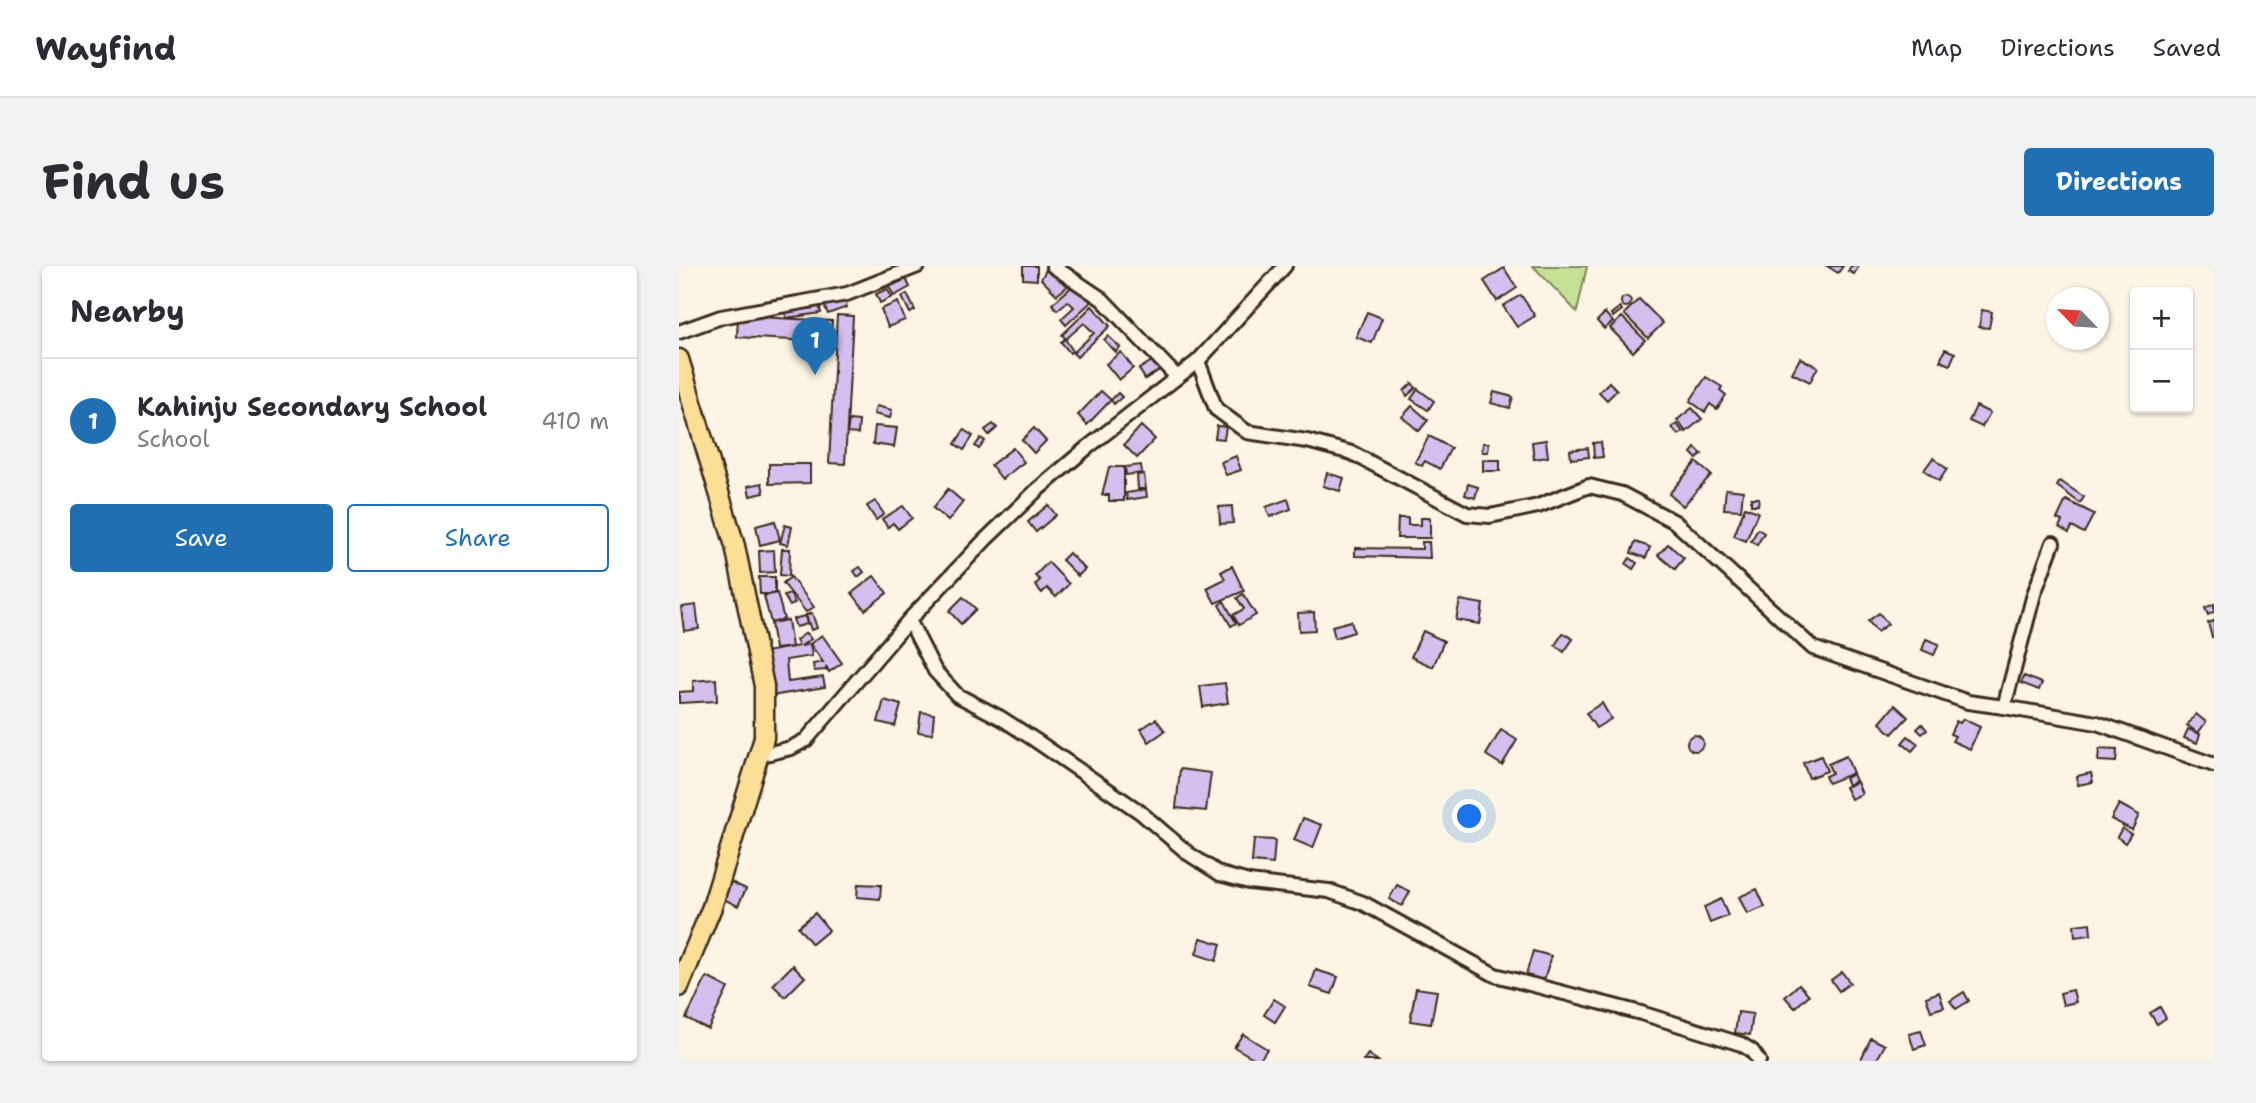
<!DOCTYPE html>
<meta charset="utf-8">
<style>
:root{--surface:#fff;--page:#f2f2f3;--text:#2b2b33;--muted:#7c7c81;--line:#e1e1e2;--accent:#1f6fb2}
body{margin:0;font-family:"Shantell Sans",sans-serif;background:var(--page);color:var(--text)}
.controls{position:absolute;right:21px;top:21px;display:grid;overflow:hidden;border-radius:7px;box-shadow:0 2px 5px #0004}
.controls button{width:63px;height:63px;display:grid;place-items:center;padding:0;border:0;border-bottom:2px solid var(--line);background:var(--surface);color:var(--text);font:35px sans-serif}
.compass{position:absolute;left:1367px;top:21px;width:63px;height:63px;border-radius:50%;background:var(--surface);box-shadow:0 2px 5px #0004;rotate:295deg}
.you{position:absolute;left:791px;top:551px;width:24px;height:24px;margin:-18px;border:5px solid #fff;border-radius:50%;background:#1a73e8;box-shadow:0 0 0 10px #1a73e833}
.badge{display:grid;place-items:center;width:46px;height:46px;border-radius:50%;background:var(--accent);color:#fff;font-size:23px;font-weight:700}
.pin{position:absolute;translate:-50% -58px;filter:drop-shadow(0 2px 4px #0008)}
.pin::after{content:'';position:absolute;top:37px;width:24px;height:21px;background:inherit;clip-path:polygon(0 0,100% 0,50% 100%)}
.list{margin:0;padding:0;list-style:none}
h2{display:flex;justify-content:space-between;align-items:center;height:91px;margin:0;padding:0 28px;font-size:30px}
h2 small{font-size:23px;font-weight:400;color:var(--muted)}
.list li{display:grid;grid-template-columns:46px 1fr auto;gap:21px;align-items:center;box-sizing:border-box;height:126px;padding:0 28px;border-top:2px solid var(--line)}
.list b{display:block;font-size:26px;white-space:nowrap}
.list p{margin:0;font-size:23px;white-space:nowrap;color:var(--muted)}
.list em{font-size:23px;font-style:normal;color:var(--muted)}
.actions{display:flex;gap:14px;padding:21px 28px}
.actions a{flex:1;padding:16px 0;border:2px solid var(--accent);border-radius:7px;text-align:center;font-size:24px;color:var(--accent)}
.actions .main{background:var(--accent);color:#fff}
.map{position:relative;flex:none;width:1535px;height:795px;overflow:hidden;border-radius:7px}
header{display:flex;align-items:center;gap:42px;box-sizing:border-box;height:98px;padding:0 35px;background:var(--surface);border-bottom:2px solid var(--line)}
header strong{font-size:33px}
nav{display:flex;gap:38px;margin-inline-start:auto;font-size:24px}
.intro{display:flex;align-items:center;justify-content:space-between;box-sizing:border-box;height:168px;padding:0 42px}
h1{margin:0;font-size:49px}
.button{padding:18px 32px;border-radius:7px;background:var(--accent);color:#fff;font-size:24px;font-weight:700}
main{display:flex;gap:42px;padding:0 42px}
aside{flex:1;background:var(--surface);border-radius:7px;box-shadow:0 2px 5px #0004}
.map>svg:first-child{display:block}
.green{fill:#c6e096;stroke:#80855a;stroke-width:2}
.building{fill:#d5bfef;stroke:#3b2a1e;stroke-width:2}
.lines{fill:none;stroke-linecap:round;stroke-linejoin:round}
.street-casing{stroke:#3b2a1e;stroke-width:18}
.primary-casing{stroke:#3b2a1e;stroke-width:23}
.street{stroke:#fcf5e5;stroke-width:12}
.primary{stroke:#fbdf96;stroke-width:18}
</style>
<header>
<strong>Wayfind</strong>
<nav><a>Map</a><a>Directions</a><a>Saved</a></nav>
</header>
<div class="intro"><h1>Find us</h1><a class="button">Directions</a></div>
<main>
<aside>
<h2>Nearby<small></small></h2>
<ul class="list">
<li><span class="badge">1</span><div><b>Kahinju Secondary School</b><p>School</p></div><em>410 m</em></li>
</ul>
<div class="actions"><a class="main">Save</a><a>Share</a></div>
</aside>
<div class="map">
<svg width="1535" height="795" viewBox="0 0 1535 795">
<rect width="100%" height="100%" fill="#fcf5e5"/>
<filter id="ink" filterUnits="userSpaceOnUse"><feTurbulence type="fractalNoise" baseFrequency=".0143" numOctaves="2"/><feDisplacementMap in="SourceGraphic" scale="14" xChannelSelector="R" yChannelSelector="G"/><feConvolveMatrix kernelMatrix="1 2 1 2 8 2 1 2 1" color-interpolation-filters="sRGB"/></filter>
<g filter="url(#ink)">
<path class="green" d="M854,0H908L898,46Z"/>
<g class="building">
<path d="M344,0H358V14L344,13Z"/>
<path d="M369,0L378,6L390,19L378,29L362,13Z"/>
<path d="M1148,0H1164L1159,7Z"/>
<path d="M1172,0H1180L1175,8L1169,5Z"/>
<path d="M825,2L838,22L818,35L805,15Z"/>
<path d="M227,13L231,21L215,30L210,21Z"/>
<path d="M396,18L412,36L387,59L382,53L395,41L389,35L378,44L373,38Z"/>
<path d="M208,23L213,31L201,37L197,28Z"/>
<path d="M228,28L236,44L231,47L223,31Z"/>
<path d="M842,29L856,50L838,61L824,40Z"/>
<path d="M165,31L168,41L149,48L145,39Z"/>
<circle cx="947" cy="36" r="5"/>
<path d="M960,33L984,57L969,72L945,48Z"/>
<path d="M219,36L226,54L209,61L202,43Z"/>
<path d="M140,38L142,47L107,52L106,43Z"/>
<path d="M413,40L431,60L398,91L394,87L415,67L405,57L387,73L383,69Z"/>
<path d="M941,41L943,44L934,51L932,48Z"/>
<path d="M1303,44L1313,46L1310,62L1300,61Z"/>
<path d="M688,46L703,52L693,77L677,71Z"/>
<path d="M926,47L934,56L925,63L918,55Z"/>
<path d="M158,49L174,50L166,198L150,197Z"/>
<path d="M59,50L153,55L151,76L58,71Z"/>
<path d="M943,51L966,74L954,86L931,62Z"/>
<path d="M429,70L441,81L437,86L425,74Z"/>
<path d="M386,73L394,85L391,87L382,76Z"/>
<path d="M1266,83L1276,87L1271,99L1261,95Z"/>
<path d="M442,86L454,102L440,114L427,98Z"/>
<path d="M478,92L484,102L466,113L460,103Z"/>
<path d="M1121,92L1139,101L1131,116L1113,107Z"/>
<path d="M1027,111L1043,121L1041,124L1047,129L1038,143L1031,138L1026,146L1011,135Z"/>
<path d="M930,116L938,124L928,134L920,126Z"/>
<path d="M733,117L737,122L728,130L725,125Z"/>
<path d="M739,123L755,135L749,144L732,133Z"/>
<path d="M422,125L432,134L408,159L399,149Z"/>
<path d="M815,126L834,131L831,142L812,137Z"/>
<path d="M439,127L443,131L435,138L432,134Z"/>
<path d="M197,140L213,144L211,152L195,148Z"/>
<path d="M733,140L749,154L740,165L723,151Z"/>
<path d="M1297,140L1311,147L1303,161L1290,155Z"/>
<path d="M1013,142L1023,153L1007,166L998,154Z"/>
<path d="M170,154L180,155L179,168L168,167Z"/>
<path d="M314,158L318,162L310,169L306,164Z"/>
<path d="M998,158L1004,166L999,169L993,161Z"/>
<path d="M196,160L218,162L215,181L194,178Z"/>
<path d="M462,160L476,173L458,192L445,179Z"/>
<path d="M538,160L547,161L545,173L536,172Z"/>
<path d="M355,162L367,175L355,187L343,174Z"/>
<path d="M285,164L294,170L285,184L276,178Z"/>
<path d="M750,170L772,182L761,203L746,195L743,200L736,196Z"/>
<path d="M302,172L306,175L300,183L296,180Z"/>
<path d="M867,174L869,191L855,193L853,176Z"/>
<path d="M922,176L924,191L915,192L914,177Z"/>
<path d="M804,177H810L809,186H803Z"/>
<path d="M334,182L345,196L323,213L312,199Z"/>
<path d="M909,182L910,191L892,193L891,184Z"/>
<path d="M1016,182L1023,188L1018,193L1012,187Z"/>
<path d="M557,190L562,204L547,209L542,196Z"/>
<path d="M1254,192L1268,203L1260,215L1245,204Z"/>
<rect x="804" y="194" width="17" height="11"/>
<path d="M1017,196L1032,209L1004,240L990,228Z"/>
<path d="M90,198H131V217L90,218Z"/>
<path d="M462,199L463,207L447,209L446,201Z"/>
<path d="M430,201H445V235H430V229H423Z"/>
<path d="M648,207L665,212L661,225L644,220Z"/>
<path d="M465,208L467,223H459L458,209Z"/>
<path d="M1381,215L1405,231L1401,237L1378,220Z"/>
<path d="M83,217L85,227L71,230L69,220Z"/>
<path d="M789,218L799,221L796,232L786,229Z"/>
<path d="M269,223L284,236L269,255L254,242Z"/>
<path d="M1047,223L1064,225L1062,244L1045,243Z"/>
<path d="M467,224L468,231L448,234L447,227Z"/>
<path d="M1072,232H1080L1079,239H1072Z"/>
<path d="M609,233L612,243L591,251L587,241Z"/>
<path d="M1387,234L1415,248L1405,267L1393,261L1390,267L1380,261L1383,255L1378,253Z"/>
<path d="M196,235L205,248L197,254L188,240Z"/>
<path d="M369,239L377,249L357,266L349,256Z"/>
<path d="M224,240L233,252L219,263L214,257L209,261L203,253Z"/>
<path d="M553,240L554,257L541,258L540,241Z"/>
<path d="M1066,241L1079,246L1067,275L1055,270Z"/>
<path d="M719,252H729V259H742V252H751V272H718Z"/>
<path d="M96,255L101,274L81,279L77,260Z"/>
<path d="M106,259L113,261L109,279L101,277Z"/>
<path d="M1079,263L1085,267L1078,279L1072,275Z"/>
<path d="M743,276H750L751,292L676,290V282L743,283Z"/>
<path d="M956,276L971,281L967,292L952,287Z"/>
<path d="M989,278L1005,292L996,303L979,289Z"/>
<path d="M103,283H111L110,310L101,309Z"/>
<path d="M95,284L96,306L81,307L80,285Z"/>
<path d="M390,287L406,303L399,310L383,294Z"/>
<path d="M951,292L958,297L954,303L947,298Z"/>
<path d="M369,296L390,318L377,331L368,322L363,327L356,319L361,314L356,310Z"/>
<path d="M553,300L565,325L536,337L528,322L546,313L542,306Z"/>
<path d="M181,301L185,306L179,311L175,305Z"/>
<path d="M195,310L208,327L186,344L173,327Z"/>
<path d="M80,311H96V328H81Z"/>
<path d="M112,311L135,341L127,346L104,317Z"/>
<path d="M98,327L105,353L92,357L85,330Z"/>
<path d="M111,328L116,337L111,340L105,330Z"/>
<path d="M564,328L577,349L560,359L554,349L565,343L558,332Z"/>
<path d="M284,331L297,343L282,358L270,345Z"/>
<path d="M781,334L804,338L801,358L777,354Z"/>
<path d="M545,335L557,357L552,360L540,339Z"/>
<path d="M1535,338V346L1529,349L1526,342Z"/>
<path d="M17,339L20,363L5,365L2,341Z"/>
<path d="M635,346L636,364L620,365L619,347Z"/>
<path d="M133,347L138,362L132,364L127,349Z"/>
<path d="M1200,347L1209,358L1198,366L1189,355Z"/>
<path d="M126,350L128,358L117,361L114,353Z"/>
<path d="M109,354L113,381L96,383L92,357Z"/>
<path d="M672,355L675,366L656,372L653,360Z"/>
<path d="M1535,355V371H1533L1529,357Z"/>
<path d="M744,365L765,375L754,401L732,391Z"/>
<path d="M127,367L132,373L122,380L131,378L133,390L107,394L109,416L144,411L146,421L92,430L86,386L120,380L117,374Z"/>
<path d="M884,367L894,373L885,386L876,379Z"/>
<path d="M143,369L163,397L150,406L147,400V404L135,405L134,398L144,396L131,378Z"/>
<path d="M1247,373L1260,378L1255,389L1243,384Z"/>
<path d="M1345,410L1363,417L1360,424L1342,417Z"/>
<path d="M37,413L38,435L0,437V426L14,425V415Z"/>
<path d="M546,417L549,437L524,441L521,420Z"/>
<path d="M205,434L222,439L216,460L199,456Z"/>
<path d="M923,437L932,453L917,462L907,447Z"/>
<path d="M1216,439L1229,451L1213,468L1201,457Z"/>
<path d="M242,446L255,448L253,468L239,466Z"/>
<path d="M1517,448L1527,456L1519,467L1508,459Z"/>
<path d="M477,453L486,465L470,476L462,463Z"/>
<path d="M1284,453L1301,461L1291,483L1273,475L1276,470L1271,468L1277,455L1281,457Z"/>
<path d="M1243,458L1248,464L1243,468L1238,463Z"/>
<path d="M1509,463L1521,468L1518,477L1505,472Z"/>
<path d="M822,464L838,474L823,499L807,489Z"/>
<circle cx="1016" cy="477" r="8"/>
<path d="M1229,470L1239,478L1233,485L1223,477Z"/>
<path d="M1420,483L1438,484L1437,496L1419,495Z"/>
<path d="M1142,490L1148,505L1130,512L1124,497Z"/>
<path d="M1167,490L1174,507L1149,517L1146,510L1153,507L1149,498Z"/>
<path d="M501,503L532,507L527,545L497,542Z"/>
<path d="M1412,507L1414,516L1399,519L1398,510Z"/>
<path d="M1174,508L1177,515L1169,519L1166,512Z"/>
<path d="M1178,516L1183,528L1172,533L1166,521Z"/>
<path d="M1440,538L1460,549L1453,564L1432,553Z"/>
<path d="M624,552L643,559L634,582L615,574Z"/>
<path d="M1443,562L1452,568L1446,577L1438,571Z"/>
<path d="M575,573L596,574L594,598L573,596Z"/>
<path d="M50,615L67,623L59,640L42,632Z"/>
<path d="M179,618L202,619L201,633L178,631Z"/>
<path d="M718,619L731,626L723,640L710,633Z"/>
<path d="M1078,623L1086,641L1068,648L1060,631Z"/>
<path d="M1042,633L1049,650L1031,657L1025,641Z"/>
<path d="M136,647L150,664L133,678L119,661Z"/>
<path d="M1411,657L1412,669L1396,671L1395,659Z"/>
<path d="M522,672L542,678L537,695L517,688Z"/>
<path d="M854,685L872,690L864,718L846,712Z"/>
<path d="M114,699L126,711L106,731L94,719Z"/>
<path d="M637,704L659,711L653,728L631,721Z"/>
<path d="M1163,706L1171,717L1160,725L1152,714Z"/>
<path d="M28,711L49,722L29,763L7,752Z"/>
<path d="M1120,718L1130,729L1116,742L1106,731Z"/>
<path d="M737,722L758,725L752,758L731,755Z"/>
<path d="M1394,724L1397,736L1384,739L1381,727Z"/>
<path d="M1260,726L1265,741L1252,745L1247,731Z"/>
<path d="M1285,726L1290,735L1277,743L1271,735Z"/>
<path d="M595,733L606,740L596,756L585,749Z"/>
<path d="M1481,741L1487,752L1478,758L1471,747Z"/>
<path d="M1059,746L1074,748L1071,769L1056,767Z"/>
<path d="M1242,765L1247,779L1235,783L1230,768Z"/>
<path d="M564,768L588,783L580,795L555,781Z"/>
<path d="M1192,772L1206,779L1197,795H1181Z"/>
<path d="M689,788L699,795H684Z"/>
</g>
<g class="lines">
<g class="street-casing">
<g id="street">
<path d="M374,0L423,33L498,111"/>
<path d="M0,66L42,51L168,28L239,0"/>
<path d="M519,95L537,143L568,166L628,175L673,187L788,248L811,250L859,240L910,220L943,228L996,256L1134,382L1289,436L1325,441L1355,328L1374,277"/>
<path d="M230,354L256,405L278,429L322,452L356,474L461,546L510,588L541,608L570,616L650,625L684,637L816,709L962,747L1062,778L1073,785L1080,795"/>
<path d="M1325,441L1418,457L1535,499"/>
<path d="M83,489L112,482L127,474L230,354L306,274L358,224L409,181L519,95L606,0"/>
</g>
</g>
<g class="primary-casing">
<path id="primary" d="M0,93L56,280L85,420V472L33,641L0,721"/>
</g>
<use href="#street" class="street"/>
<use href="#primary" class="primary"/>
</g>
</g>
</svg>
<div class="controls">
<button>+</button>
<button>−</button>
</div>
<svg class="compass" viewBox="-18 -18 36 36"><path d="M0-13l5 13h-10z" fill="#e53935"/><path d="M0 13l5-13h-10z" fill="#7c7c81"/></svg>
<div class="you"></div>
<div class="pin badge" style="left:136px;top:109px">1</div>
</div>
</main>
